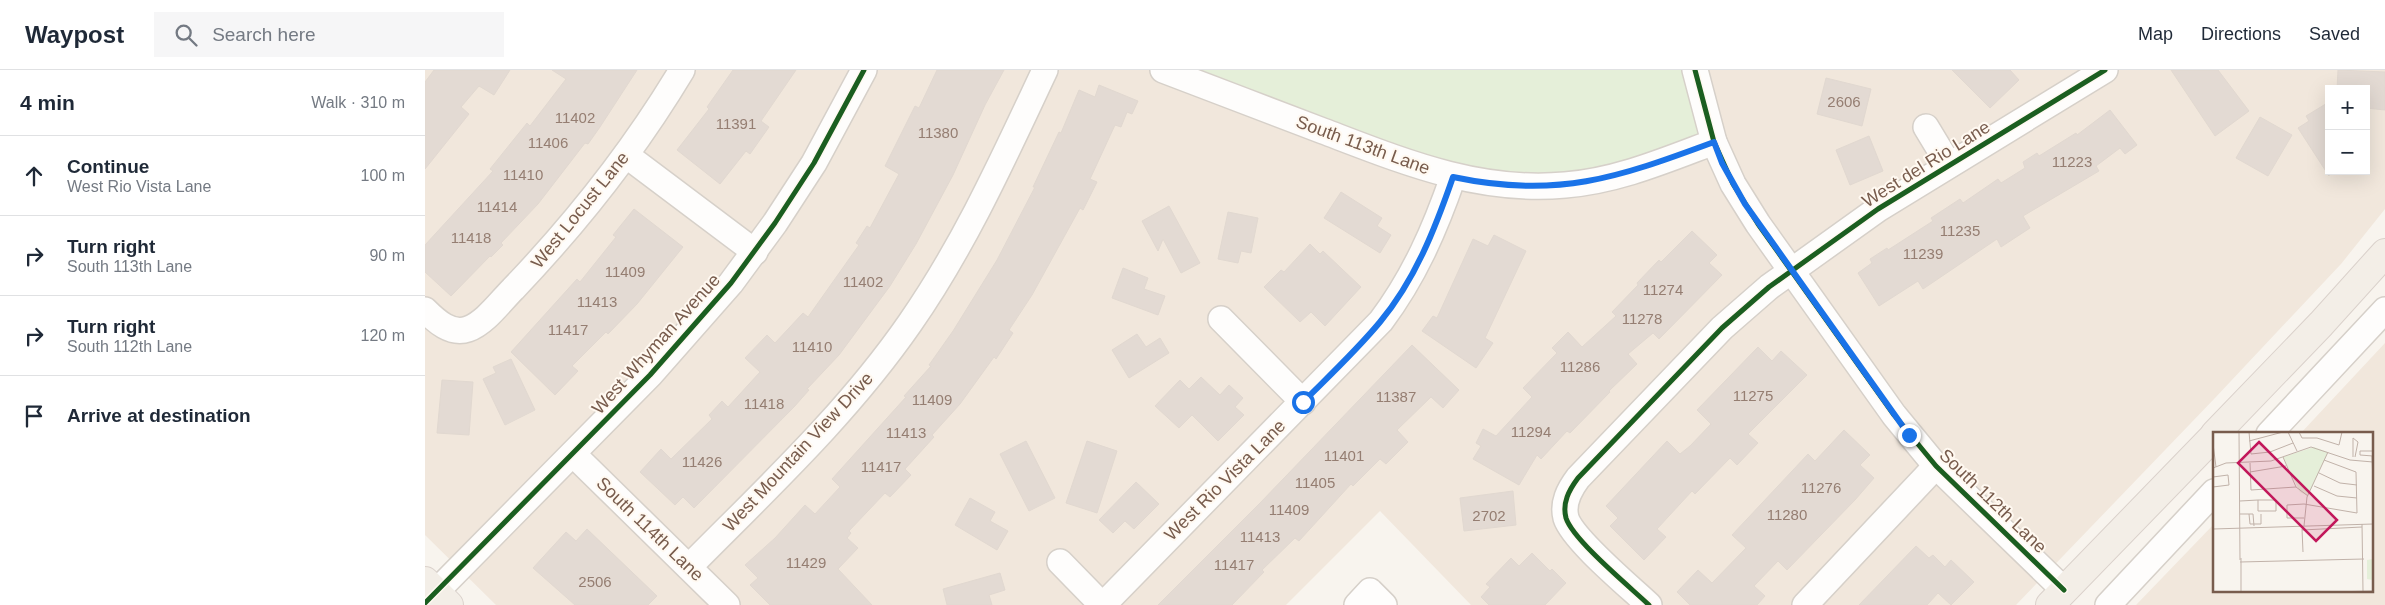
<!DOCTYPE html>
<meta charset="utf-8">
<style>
:root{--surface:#fff;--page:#f6f6f7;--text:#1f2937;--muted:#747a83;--line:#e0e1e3}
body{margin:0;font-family:Helvetica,sans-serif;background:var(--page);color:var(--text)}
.controls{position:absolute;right:15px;top:15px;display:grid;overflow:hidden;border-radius:0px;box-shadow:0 5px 20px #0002}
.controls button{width:45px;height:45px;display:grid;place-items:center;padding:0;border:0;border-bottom:1px solid var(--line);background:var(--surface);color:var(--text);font:25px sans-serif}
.stop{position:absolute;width:15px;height:15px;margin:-11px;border:4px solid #1a73e8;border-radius:50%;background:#fff}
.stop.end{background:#1a73e8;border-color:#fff;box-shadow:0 1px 5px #0008}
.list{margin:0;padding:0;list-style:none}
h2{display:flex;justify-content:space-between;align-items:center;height:65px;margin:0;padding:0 20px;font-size:21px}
h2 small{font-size:16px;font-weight:400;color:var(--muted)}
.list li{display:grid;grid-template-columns:32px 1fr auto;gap:15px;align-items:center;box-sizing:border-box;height:80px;padding:0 20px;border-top:1px solid var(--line)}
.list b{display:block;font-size:19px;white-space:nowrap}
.list p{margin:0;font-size:16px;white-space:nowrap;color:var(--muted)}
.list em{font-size:16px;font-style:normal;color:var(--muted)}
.icon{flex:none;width:28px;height:28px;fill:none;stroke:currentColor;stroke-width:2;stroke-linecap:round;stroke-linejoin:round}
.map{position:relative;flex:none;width:1960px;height:535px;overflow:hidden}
header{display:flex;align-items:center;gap:30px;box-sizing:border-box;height:70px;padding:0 25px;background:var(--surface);border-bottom:1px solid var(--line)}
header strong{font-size:24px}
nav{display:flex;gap:28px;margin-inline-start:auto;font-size:18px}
.search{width:350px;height:45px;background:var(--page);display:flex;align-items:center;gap:12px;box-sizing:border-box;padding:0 18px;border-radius:0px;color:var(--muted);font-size:19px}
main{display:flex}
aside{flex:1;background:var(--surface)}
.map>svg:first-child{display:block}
.residential{fill:#f1e7dc;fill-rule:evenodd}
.green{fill:#e5efd9}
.building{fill:#e3dad3;stroke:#e1d8d0}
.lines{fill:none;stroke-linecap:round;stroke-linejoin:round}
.minor-casing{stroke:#d6d0c9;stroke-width:28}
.major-casing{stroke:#dad1cb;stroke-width:30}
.minor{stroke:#fefdfc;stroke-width:25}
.major{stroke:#f3eee7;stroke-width:28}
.cycleway-casing{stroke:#fff9f1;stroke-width:8}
.cycleway{stroke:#1b5e20;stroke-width:5}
.route{stroke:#1a73e8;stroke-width:6}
.labels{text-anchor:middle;stroke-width:4;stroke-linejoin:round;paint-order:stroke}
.number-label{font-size:15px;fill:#957e72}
.street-label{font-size:18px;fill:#785c4d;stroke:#fff9f1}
.inset-road{fill:none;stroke:#c1b2a9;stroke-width:1}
.view{fill:#c2185b;fill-opacity:0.15;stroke:#c2185b;stroke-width:2.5}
.inset-edge{fill:none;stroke:#785c4d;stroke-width:2.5}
</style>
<header>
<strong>Waypost</strong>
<div class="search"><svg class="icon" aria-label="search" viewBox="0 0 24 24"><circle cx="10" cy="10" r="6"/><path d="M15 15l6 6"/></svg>Search here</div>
<nav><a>Map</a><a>Directions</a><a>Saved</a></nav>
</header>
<main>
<aside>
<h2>4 min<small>Walk · 310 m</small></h2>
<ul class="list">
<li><svg class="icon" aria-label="ahead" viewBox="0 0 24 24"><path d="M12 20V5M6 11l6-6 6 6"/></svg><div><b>Continue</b><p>West Rio Vista Lane</p></div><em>100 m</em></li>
<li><svg class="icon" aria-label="right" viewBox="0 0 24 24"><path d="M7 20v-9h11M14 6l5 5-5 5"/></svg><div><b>Turn right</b><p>South 113th Lane</p></div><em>90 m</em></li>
<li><svg class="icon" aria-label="right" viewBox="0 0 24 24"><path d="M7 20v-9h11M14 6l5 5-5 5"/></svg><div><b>Turn right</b><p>South 112th Lane</p></div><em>120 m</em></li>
<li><svg class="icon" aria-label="arrive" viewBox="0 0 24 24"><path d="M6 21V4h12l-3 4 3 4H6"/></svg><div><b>Arrive at destination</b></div></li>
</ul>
</aside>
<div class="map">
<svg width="1960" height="535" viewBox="0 0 1960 535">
<rect width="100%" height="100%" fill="#f8f4ee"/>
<g class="residential">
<path d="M0,0H1960V139L1916,194L1790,328L1591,535H1046L955,441L861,535H71L0,465ZM1904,19H1941V101H1904Z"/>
<path d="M1960,273V535H1711L1789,454V521H1946V364H1875Z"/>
</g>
<path class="green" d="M738,0H1270L1289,72L1091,116Z"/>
<g class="building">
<path d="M9,0H85L69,25L54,16L36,37L44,44L0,99V12Z"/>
<path d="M127,0H212L175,57L163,74L160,73L113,134L76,173L78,175L66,187L65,186L26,226L0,202V175L68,101L65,99L102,53L105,56L141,9Z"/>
<path d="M308,0H371L336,51L344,57L325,84L321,81L295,114L252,80L284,39L282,37Z"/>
<path d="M512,0H579L560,35L528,105L491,174L465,216L414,285L382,319L384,320L369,337L269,438L258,427L250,435L215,402L236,379L246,389L287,349L284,345L297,331L303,337L335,302L320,288L342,265L350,273L378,243L383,247L434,175L431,173L442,156L445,158L474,104L460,96L490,36L494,38Z"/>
<path d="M1527,0H1585L1594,10L1565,38Z"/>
<path d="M1746,0H1793L1824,41L1790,66Z"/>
<path d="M1913,0L1960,2V40L1941,38V19H1912Z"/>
<path d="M1401,8L1446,19L1437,56L1392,44Z"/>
<path d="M674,15L713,31L707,44L702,42L696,57L690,55L665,109L672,112L658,140L655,138L607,225L584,260L588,263L571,289L569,287L535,334L507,365L509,367L480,399L486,405L465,427L460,423L424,461L426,463L422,468L433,478L413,499L447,535H345L325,515L333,508L320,495L350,468L380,435L390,444L415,417L407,409L481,327L479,326L506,296L504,295L528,261L572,190L610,117H608L634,62L636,63L654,20L670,27Z"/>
<path d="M1904,32V106L1873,58L1884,51L1881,46Z"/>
<path d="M1685,40L1712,75L1700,84L1695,78L1671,96L1674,101L1598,146L1605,158L1576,177L1572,169L1498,219L1493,211L1454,236L1433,203L1447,193L1445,189L1462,178L1463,180L1508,151L1506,148L1535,129L1538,133L1573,109L1576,113L1600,98L1598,92L1612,83L1614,86L1651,63L1652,65Z"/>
<path d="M1835,47L1867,65L1843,106L1811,88Z"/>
<path d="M1444,66L1458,101L1425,115L1411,80Z"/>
<path d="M916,122L957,148L952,156L966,165L955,183L899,148Z"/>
<path d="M744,136L775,193L756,203L738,169L733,181L717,151Z"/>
<path d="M209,139L258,177L212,234L183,264L181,262L147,296L153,301L130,325L86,282L152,209L155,212L191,167L188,165Z"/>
<path d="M803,142L833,148L826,183L816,181L813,193L793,189Z"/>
<path d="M1267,161L1292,185L1284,193L1297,205L1234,269L1228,263L1203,284L1212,294L1184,321L1185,322L1145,363L1142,361L1116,389L1112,385L1094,415L1048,389L1056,376L1051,373L1058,359L1071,366L1107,327L1098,318L1132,283L1127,278L1143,262L1157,277L1191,246L1187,242L1213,215L1212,213L1234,190L1236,192Z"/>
<path d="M1069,165L1101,181L1060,268L1068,273L1051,298L997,261L1008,246L1012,248L1048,169L1063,176Z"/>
<path d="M885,174L895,184L898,181L936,217L900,256L886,242L875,252L839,217L856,200L859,202Z"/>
<path d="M698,198L723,208L719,219L740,226L733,245L687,228Z"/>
<path d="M712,264L721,277L735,268L744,283L704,308L687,280Z"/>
<path d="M987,275L1034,320L1018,338L1006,327L972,360L983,372L961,394L955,389L928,416L926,414L874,471L870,468L837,500L839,502L807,535H733L835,433Z"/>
<path d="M1333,277L1347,291L1356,281L1382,305L1323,364L1333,373L1312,395L1305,388L1270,424L1267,421L1232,459L1241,467L1219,490L1185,456L1193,448L1181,436L1242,371L1255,384L1265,376L1286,354L1272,340Z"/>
<path d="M86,289L110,340L80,355L58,309L71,303L68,297Z"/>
<path d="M776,307L795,325L804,315L818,328L810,337L819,345L793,371L767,345L754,358L730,336L755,310L764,319Z"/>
<path d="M17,310L48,312L44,365L12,363Z"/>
<path d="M1419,360L1445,385L1435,395L1449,408L1430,430L1362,500L1353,491L1329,516L1340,526L1332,535H1265L1252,522L1273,500L1287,513L1321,478L1307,465L1383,384L1390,391Z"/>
<path d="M601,371L630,428L604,441L575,384Z"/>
<path d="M662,371L692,381L672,443L641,433Z"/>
<path d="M711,412L734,434L709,459L700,451L688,463L674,450Z"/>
<path d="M1088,421L1091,455L1039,461L1035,428Z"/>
<path d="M545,428L570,442L565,451L583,461L572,480L530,455Z"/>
<path d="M162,459L232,526L223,535H150L108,498L141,462L151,471Z"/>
<path d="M1491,476L1504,488L1508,485L1520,497L1526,490L1549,512L1526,535L1513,523L1502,535H1434Z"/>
<path d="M1107,483L1125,501L1127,499L1141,513L1120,535H1064L1056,527L1065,517L1061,514L1086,488L1094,496Z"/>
<path d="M575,503L580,520L564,525L567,535H522L518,519Z"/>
</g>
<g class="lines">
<g class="minor-casing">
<g id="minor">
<path d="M738,0C791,20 845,41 898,61C977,91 1053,123 1140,115C1192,111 1241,90 1289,72"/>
<path d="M1270,0L1289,72L1308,114L1333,154L1469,345L1511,396L1639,520"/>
<path d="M1501,57L1524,95"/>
<path d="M201,85L330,182"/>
<path d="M0,240C11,251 26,265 43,259C60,253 75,232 88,219C152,152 209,80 257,0"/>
<path d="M796,249L878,332"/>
<path d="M1844,364L1960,240"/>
<path d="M148,384L302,535"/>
<path d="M635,492L677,535"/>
<path d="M264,497C341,419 422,344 485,253C540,174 579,87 620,0"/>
<path d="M0,533L225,305L306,213L350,153L389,93L439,0"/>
<path d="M678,535L956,251C989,207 1010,159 1028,107"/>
<path d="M932,535L945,521L959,535"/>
<path d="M1224,535C1205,517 1148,470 1141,448C1137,433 1144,420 1153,408L1297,258L1344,217L1453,139L1680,0"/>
<path d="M1380,535L1511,396"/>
<path d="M1683,535L1789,422"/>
</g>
</g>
<g class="major-casing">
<g id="major">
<path d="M1790,364L1896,254L1960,183"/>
<path d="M0,511L24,535"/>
<path d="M1625,535L1789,366"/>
</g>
</g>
<use href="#minor" class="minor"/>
<use href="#major" class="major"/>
<g class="cycleway-casing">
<g id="cycleway">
<path d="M1270,0L1289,72L1308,114L1333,154L1469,345L1511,396L1639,520"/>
<path d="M0,533L225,305L306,213L350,153L389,93L439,0"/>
<path d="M1224,535C1205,517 1148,470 1141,448C1137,433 1144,420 1153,408L1297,258L1344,217L1453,139L1680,0"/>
</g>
</g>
<use href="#cycleway" class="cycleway"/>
</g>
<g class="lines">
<path class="route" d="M878,332C904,306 931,281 955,252C990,210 1010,159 1028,107C1132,129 1192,108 1289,72L1297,93L1320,134L1484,365"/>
</g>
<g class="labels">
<g class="number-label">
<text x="1419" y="37">2606</text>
<text x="150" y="53">11402</text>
<text x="311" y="59">11391</text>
<text x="513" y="68">11380</text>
<text x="123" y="78">11406</text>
<text x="1647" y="97">11223</text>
<text x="98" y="110">11410</text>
<text x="72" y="142">11414</text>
<text x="1535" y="166">11235</text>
<text x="46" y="173">11418</text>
<text x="1498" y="189">11239</text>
<text x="200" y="207">11409</text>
<text x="438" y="217">11402</text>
<text x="1238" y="225">11274</text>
<text x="172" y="237">11413</text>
<text x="1217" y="254">11278</text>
<text x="143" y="265">11417</text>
<text x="387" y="282">11410</text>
<text x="1155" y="302">11286</text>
<text x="1328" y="331">11275</text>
<text x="971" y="332">11387</text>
<text x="507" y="335">11409</text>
<text x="339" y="339">11418</text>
<text x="1106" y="367">11294</text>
<text x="481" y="368">11413</text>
<text x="919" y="391">11401</text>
<text x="277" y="397">11426</text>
<text x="456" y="402">11417</text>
<text x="890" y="418">11405</text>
<text x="1396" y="423">11276</text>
<text x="864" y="445">11409</text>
<text x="1362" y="450">11280</text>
<text x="1064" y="451">2702</text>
<text x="835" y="472">11413</text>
<text x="381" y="498">11429</text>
<text x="809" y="500">11417</text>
<text x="170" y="517">2506</text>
</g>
<g class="street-label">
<text transform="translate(938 75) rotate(20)" y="6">South 113th Lane</text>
<text transform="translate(1501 94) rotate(-32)" y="6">West del Rio Lane</text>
<text transform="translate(155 140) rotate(-51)" y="6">West Locust Lane</text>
<text transform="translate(231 274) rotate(-48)" y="6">West Whyman Avenue</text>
<text transform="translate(373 382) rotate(-47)" y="6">West Mountain View Drive</text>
<text transform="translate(800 410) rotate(-45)" y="6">West Rio Vista Lane</text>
<text transform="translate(1568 431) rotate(44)" y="6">South 112th Lane</text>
<text transform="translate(225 459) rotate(44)" y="6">South 114th Lane</text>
</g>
</g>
<g transform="translate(1788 362)">
<rect width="160" height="160" fill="#f8f4ee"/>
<path d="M101,15L115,20L95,64L87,60L70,25ZM160,127V157L159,148L154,147V128Z" fill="#e5efd9"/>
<path class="inset-road" d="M26,0L27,128M36,0L38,22L57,20L80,11M75,0L84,19M86,0L89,6H104L126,13L129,0M140,6L145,10L142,25M36,9L70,0M0,12L3,35M160,19H147V23L160,24M159,24L160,52M70,25L83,55L95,64M140,25V6M37,31L38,58L83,55M0,36L13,31L58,29L98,15L137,28L160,30M37,40L73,34M106,41L127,51L144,53M0,45L15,43L16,53L0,55M101,54L124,64L144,66M160,65V86M27,69L45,68V79H63V68H45M27,82H40L41,94M36,82L37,92H48V82M91,86H74V73L91,72L144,81L143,40L111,28M149,92L150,159M91,94L94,65L115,20M0,97L160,92M89,97L90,120M89,98L149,95M27,130L151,127M28,160V126M117,160L160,159"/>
<path class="view" d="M46,10L124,88L103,109L25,31Z"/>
<rect width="160" height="160" class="inset-edge"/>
</g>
</svg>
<div class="controls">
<button>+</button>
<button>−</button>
</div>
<div class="stop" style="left:878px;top:332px"></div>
<div class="stop end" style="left:1484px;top:365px"></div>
</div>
</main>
